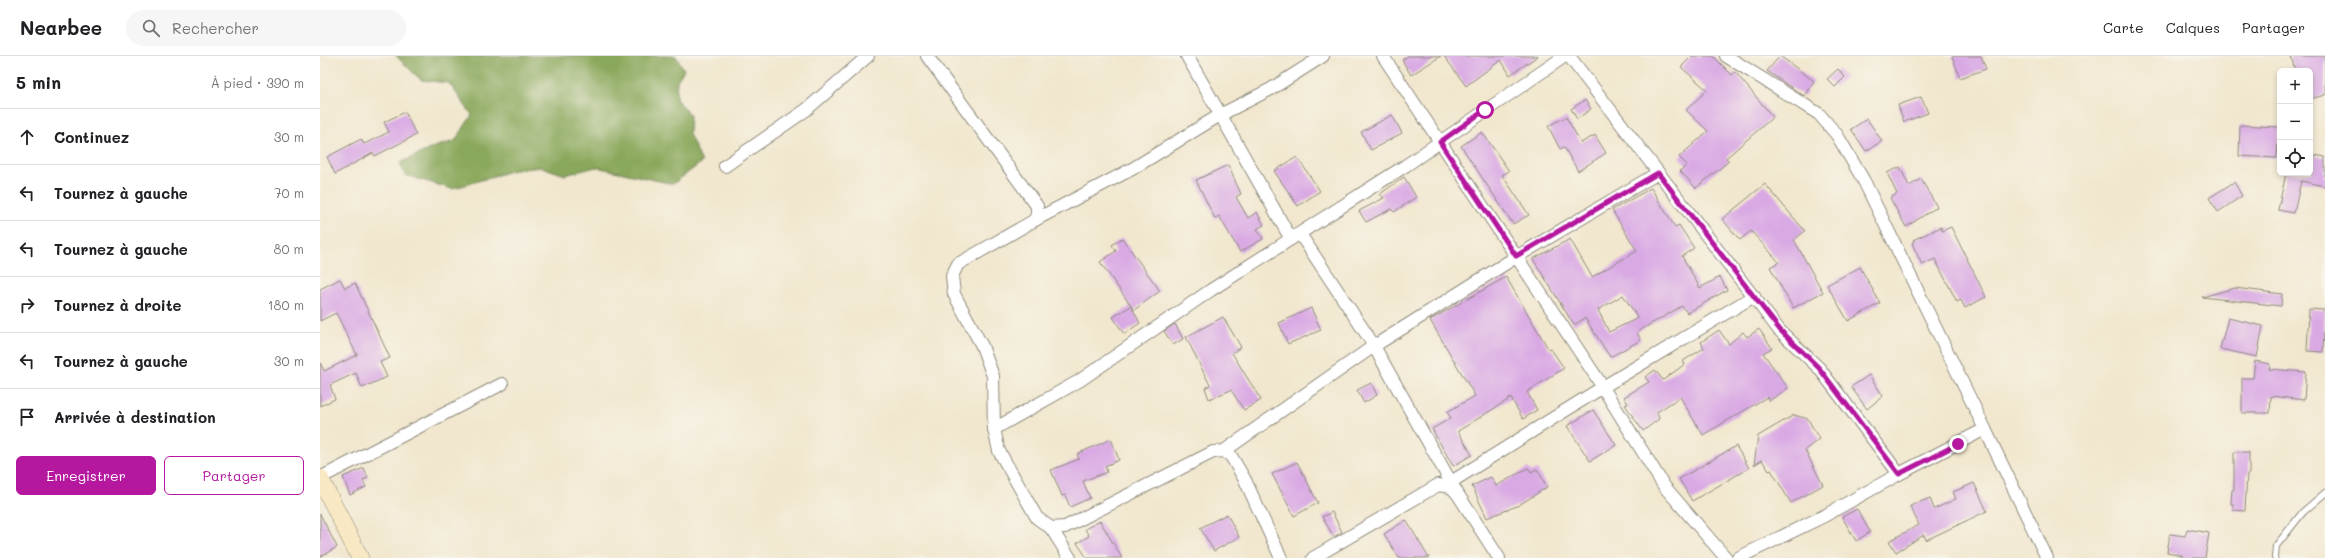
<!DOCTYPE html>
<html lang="fr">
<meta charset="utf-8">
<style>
:root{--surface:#fff;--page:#f6f6f6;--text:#202124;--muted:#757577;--line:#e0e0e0;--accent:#b5179e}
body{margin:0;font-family:Mali,sans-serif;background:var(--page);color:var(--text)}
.controls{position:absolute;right:12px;top:12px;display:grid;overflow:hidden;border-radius:6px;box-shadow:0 2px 6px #0003}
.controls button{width:36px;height:36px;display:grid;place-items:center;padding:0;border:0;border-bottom:1px solid var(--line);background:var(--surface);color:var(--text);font:20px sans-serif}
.stop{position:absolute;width:12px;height:12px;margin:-9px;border:3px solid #b5179e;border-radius:50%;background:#fff}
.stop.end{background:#b5179e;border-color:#fff;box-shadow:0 1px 4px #0008}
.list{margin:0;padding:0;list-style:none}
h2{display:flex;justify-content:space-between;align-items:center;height:52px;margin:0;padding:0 16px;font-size:17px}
h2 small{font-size:13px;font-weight:400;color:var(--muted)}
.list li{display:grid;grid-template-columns:26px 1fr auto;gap:12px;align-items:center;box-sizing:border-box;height:56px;padding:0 16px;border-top:1px solid var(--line)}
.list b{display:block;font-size:15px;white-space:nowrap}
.list em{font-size:13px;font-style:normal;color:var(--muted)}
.actions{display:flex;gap:8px;padding:12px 16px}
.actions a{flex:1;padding:9px 0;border:1px solid var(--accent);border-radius:6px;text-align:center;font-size:14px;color:var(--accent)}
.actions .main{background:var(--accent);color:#fff}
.icon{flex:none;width:22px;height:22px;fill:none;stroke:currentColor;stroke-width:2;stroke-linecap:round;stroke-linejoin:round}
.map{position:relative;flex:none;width:2005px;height:502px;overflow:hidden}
header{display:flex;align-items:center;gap:24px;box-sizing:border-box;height:56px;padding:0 20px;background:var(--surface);border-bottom:1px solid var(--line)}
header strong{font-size:19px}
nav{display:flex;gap:22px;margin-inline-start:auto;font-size:14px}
.search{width:280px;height:36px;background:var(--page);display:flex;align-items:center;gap:10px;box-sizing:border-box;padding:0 14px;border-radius:22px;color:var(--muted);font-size:15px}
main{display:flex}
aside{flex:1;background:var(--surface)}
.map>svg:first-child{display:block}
.forest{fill:#8aa85b;stroke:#5a6a43}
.building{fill:#d9a9e4;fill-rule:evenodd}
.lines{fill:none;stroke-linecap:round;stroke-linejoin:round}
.lane-casing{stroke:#8e897c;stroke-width:8}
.street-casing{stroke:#8e897c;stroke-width:14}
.secondary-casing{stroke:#8e897c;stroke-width:18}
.lane{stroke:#fff;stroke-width:6}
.street{stroke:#fff;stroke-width:12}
.secondary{stroke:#f8e8c3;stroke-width:17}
.route{stroke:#b5179e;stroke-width:5}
</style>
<header>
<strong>Nearbee</strong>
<div class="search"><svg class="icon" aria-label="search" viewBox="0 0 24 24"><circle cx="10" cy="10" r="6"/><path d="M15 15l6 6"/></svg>Rechercher</div>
<nav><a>Carte</a><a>Calques</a><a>Partager</a></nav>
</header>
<main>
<aside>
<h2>5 min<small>À pied · 390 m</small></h2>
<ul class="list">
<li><svg class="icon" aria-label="ahead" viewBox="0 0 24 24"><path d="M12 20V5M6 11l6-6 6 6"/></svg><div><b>Continuez</b></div><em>30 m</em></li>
<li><svg class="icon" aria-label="left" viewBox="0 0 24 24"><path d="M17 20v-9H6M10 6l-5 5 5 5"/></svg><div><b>Tournez à gauche</b></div><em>70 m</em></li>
<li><svg class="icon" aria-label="left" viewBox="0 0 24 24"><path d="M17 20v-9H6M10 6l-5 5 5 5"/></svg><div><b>Tournez à gauche</b></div><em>80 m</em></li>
<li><svg class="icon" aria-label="right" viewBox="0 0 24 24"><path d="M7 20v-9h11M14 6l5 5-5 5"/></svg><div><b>Tournez à droite</b></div><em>180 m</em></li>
<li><svg class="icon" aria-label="left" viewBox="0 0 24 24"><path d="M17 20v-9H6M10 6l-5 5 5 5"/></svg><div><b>Tournez à gauche</b></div><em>30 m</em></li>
<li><svg class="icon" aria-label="arrive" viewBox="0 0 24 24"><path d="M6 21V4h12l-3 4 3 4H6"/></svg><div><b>Arrivée à destination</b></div></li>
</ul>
<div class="actions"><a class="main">Enregistrer</a><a>Partager</a></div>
</aside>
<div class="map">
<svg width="2005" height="502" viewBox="0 0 2005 502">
<rect width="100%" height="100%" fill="#f7f3e8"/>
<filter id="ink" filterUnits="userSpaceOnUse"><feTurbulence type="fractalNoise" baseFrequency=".025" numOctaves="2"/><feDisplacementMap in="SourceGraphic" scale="8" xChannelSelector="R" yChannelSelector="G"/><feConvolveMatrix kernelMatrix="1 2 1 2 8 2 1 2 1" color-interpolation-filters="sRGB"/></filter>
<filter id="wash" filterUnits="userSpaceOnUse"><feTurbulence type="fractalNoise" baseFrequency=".012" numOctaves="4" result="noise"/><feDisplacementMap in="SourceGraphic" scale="16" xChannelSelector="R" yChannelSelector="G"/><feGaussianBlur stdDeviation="0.9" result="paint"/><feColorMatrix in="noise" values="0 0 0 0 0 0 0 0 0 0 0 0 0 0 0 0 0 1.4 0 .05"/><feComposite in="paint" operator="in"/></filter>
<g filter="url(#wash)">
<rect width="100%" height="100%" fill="#f1e7ce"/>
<path class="forest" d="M76,0H356L364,14L357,25L356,43L370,59L369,78L382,106L353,128L276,111L245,119L222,111L194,114L132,133L85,119L80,107L114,91L135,85L152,59L129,27L101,24Z"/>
<g id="blocks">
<g class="building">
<path d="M1088,0H1121L1091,19L1082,4Z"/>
<path d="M1124,0H1218L1190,19L1181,4L1146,30Z"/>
<path d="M1372,0H1393L1412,19L1415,16L1453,61L1406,102L1409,105L1376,132L1360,115L1367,109L1359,101L1388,75L1366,54L1387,34L1361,11Z"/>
<path d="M1460,0L1494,25L1484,40L1447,15Z"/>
<path d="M1632,0H1661L1666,13L1640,22Z"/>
<path d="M1971,0H2005V39L1990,43V15H1975Z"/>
<path d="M1518,13L1525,21L1515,31L1507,23Z"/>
<path d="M1601,41L1608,57L1584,66L1578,49Z"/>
<path d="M1265,44L1271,53L1257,63L1251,53Z"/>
<path d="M85,56L96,79L55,100L53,97L15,118L7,101L41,83L44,88L69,76L64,66Z"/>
<path d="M1072,59L1082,77L1051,94L1041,76Z"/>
<path d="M1246,61L1261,87L1275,79L1286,97L1258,115L1244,91L1240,93L1228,70Z"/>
<path d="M1547,63L1562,85L1546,95L1531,73Z"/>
<path d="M1920,69L1959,71L1957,102L1919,100Z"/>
<path d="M1162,76L1189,115L1182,119L1209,159L1193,168L1141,90Z"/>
<path d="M1995,99L2005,101V130L1981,125L1974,157L1958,154L1966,117H1992Z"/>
<path d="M977,101L1000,135L978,150L954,115Z"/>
<path d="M908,109L921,138L916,141L928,162L937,156L944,169L937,173L943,183L920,196L899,160L895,163L876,124Z"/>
<path d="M1580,111L1589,130L1601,123L1617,151L1586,171L1570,142L1577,138L1567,117Z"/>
<path d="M1084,121L1096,141L1074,156L1071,153L1046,166L1039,155L1064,142L1060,138Z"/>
<path d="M1914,126L1922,140L1898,156L1889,142Z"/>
<path d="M1445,128L1485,175L1474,184L1503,236L1473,252L1450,211L1459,206L1431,175L1420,184L1402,163Z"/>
<path d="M1331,132L1355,171L1359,169L1374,192L1362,200L1380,232L1400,221L1407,234L1367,257L1362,250L1317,276L1321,284L1290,301L1265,262L1254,269L1213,203L1250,183L1272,221L1317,195L1292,154ZM1303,239L1318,262L1289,276L1278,254Z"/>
<path d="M1621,171L1622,175L1631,171L1666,241L1645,252L1641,244L1637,246L1615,203L1602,209L1592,187L1594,186L1593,184Z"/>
<path d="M802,182L840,235L814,254L780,206L796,195L792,189Z"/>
<path d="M1540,211L1560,247L1528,265L1507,229Z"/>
<path d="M1186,221L1229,294L1231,293L1244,312L1207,336L1217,354L1203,363L1191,342L1138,375L1152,399L1133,410L1112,373L1131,362L1127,356L1155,340L1110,264Z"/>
<path d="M20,223L25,232L35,227L70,302L60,306L67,321L42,332L36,317L10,329L15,343L0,350V306L4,315L37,299L16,257L0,265V233Z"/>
<path d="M1915,232L1962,238L1961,250L1882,241Z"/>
<path d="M811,250L820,267L804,278L793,261Z"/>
<path d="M991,252L1001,274L968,288L959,267Z"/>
<path d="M1989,253L2005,254L2003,296L1987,295Z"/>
<path d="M903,261L921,291L912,297L941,344L924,354L911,334L889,343L885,332L890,329L866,281Z"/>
<path d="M1908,262L1943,270L1937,301L1900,293Z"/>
<path d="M855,268L863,283L853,289L844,275Z"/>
<path d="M1439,273L1452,292L1443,297L1468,332L1449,345L1447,341L1383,379L1360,341L1337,356L1339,363L1323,375L1305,349L1308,348L1304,341L1329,326L1325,321L1335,314L1343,324L1365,308L1363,305L1384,292L1381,286L1399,274L1409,288L1423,276L1427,281Z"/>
<path d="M1935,305L1950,308L1949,313L1986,316L1984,344L1951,340L1950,357H1922V322H1933Z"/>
<path d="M1549,319L1563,340L1547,353L1531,331Z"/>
<path d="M1051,327L1057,339L1044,347L1037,334Z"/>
<path d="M1273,354L1296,389L1270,405L1247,370Z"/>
<path d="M1474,359L1488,363L1499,383L1485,394L1503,429L1471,447L1451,414L1449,415L1442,404L1434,409L1438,380Z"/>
<path d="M791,383L799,404L785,410L787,416L763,425L770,442L750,451L745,439L742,440L731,414L759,403L757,398Z"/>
<path d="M1416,390L1429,412L1372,445L1359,423Z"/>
<path d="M1914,396H1929V418H1927L1925,455L1913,454V448H1911L1912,434H1914Z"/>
<path d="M977,406L998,447L974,460L952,418Z"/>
<path d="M44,412L48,422L43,424L46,431L30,439L23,421Z"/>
<path d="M1208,412L1211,416L1217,413L1227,431L1199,449L1167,462L1152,430L1171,421L1176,430Z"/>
<path d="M1654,427L1667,455L1606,484L1604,479L1576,496L1569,485L1599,469L1590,450L1610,442L1614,453L1636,443L1633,436Z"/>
<path d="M1537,453L1550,476L1536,485L1522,461Z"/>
<path d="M1012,456L1022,476L1014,481L1002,461Z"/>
<path d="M0,458L17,491L0,501Z"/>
<path d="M907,458L919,481L894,495L880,472Z"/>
<path d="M1086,464L1109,502H1079L1064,478Z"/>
<path d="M780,465L802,502H767L757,487L769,480L765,473Z"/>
<path d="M1867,473L1889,477L1885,502H1862V499L1847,496L1850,478L1865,480Z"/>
</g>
</g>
</g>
<g filter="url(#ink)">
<use href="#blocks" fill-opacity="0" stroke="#8e897c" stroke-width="1"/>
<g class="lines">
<g class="lane-casing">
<path id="lane" d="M1955,502L1956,490L1983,456L2005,437"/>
</g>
<g class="street-casing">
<g id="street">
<path d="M607,0L717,150V158L715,164L638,208L632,220L634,238L662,290L673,320L674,373L679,395L717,462L731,472L745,471L893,396L904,395L911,400L925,424L961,502"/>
<path d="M867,0L971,183"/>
<path d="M1063,0L1277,322L1344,430L1406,502"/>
<path d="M1249,0L1459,274L1499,312L1579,418L1665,373L1727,502"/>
<path d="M1406,0L1499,58L1517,79L1544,125L1665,373"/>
<path d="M405,110L486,54L548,0"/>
<path d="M715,164L812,113L900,59L951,33L1003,0"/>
<path d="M980,178L1051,285L1137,437"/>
<path d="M674,373L759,325L891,234L1085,110L1245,0"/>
<path d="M904,395L1051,292L1196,201L1338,117"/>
<path d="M0,422L182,328"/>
<path d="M1131,426L1283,331L1434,240"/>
<path d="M731,472L750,502"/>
<path d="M993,502L1118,429L1131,431L1137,437L1179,502"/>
<path d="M1418,502L1504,460L1579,418"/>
</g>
</g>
<g class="secondary-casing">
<path id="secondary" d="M0,422L40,502"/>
</g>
<use href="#lane" class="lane"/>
<use href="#street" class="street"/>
<use href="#secondary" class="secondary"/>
</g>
</g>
<g class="lines" filter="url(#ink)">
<path class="route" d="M1165,54L1120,86L1196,200L1338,117L1460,274L1499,312L1579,418L1638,388"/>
</g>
</svg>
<div class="controls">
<button>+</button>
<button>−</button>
<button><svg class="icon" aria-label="locate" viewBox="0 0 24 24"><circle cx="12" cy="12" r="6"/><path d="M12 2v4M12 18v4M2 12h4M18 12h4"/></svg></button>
</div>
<div class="stop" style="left:1165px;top:54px"></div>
<div class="stop end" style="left:1638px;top:388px"></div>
</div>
</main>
